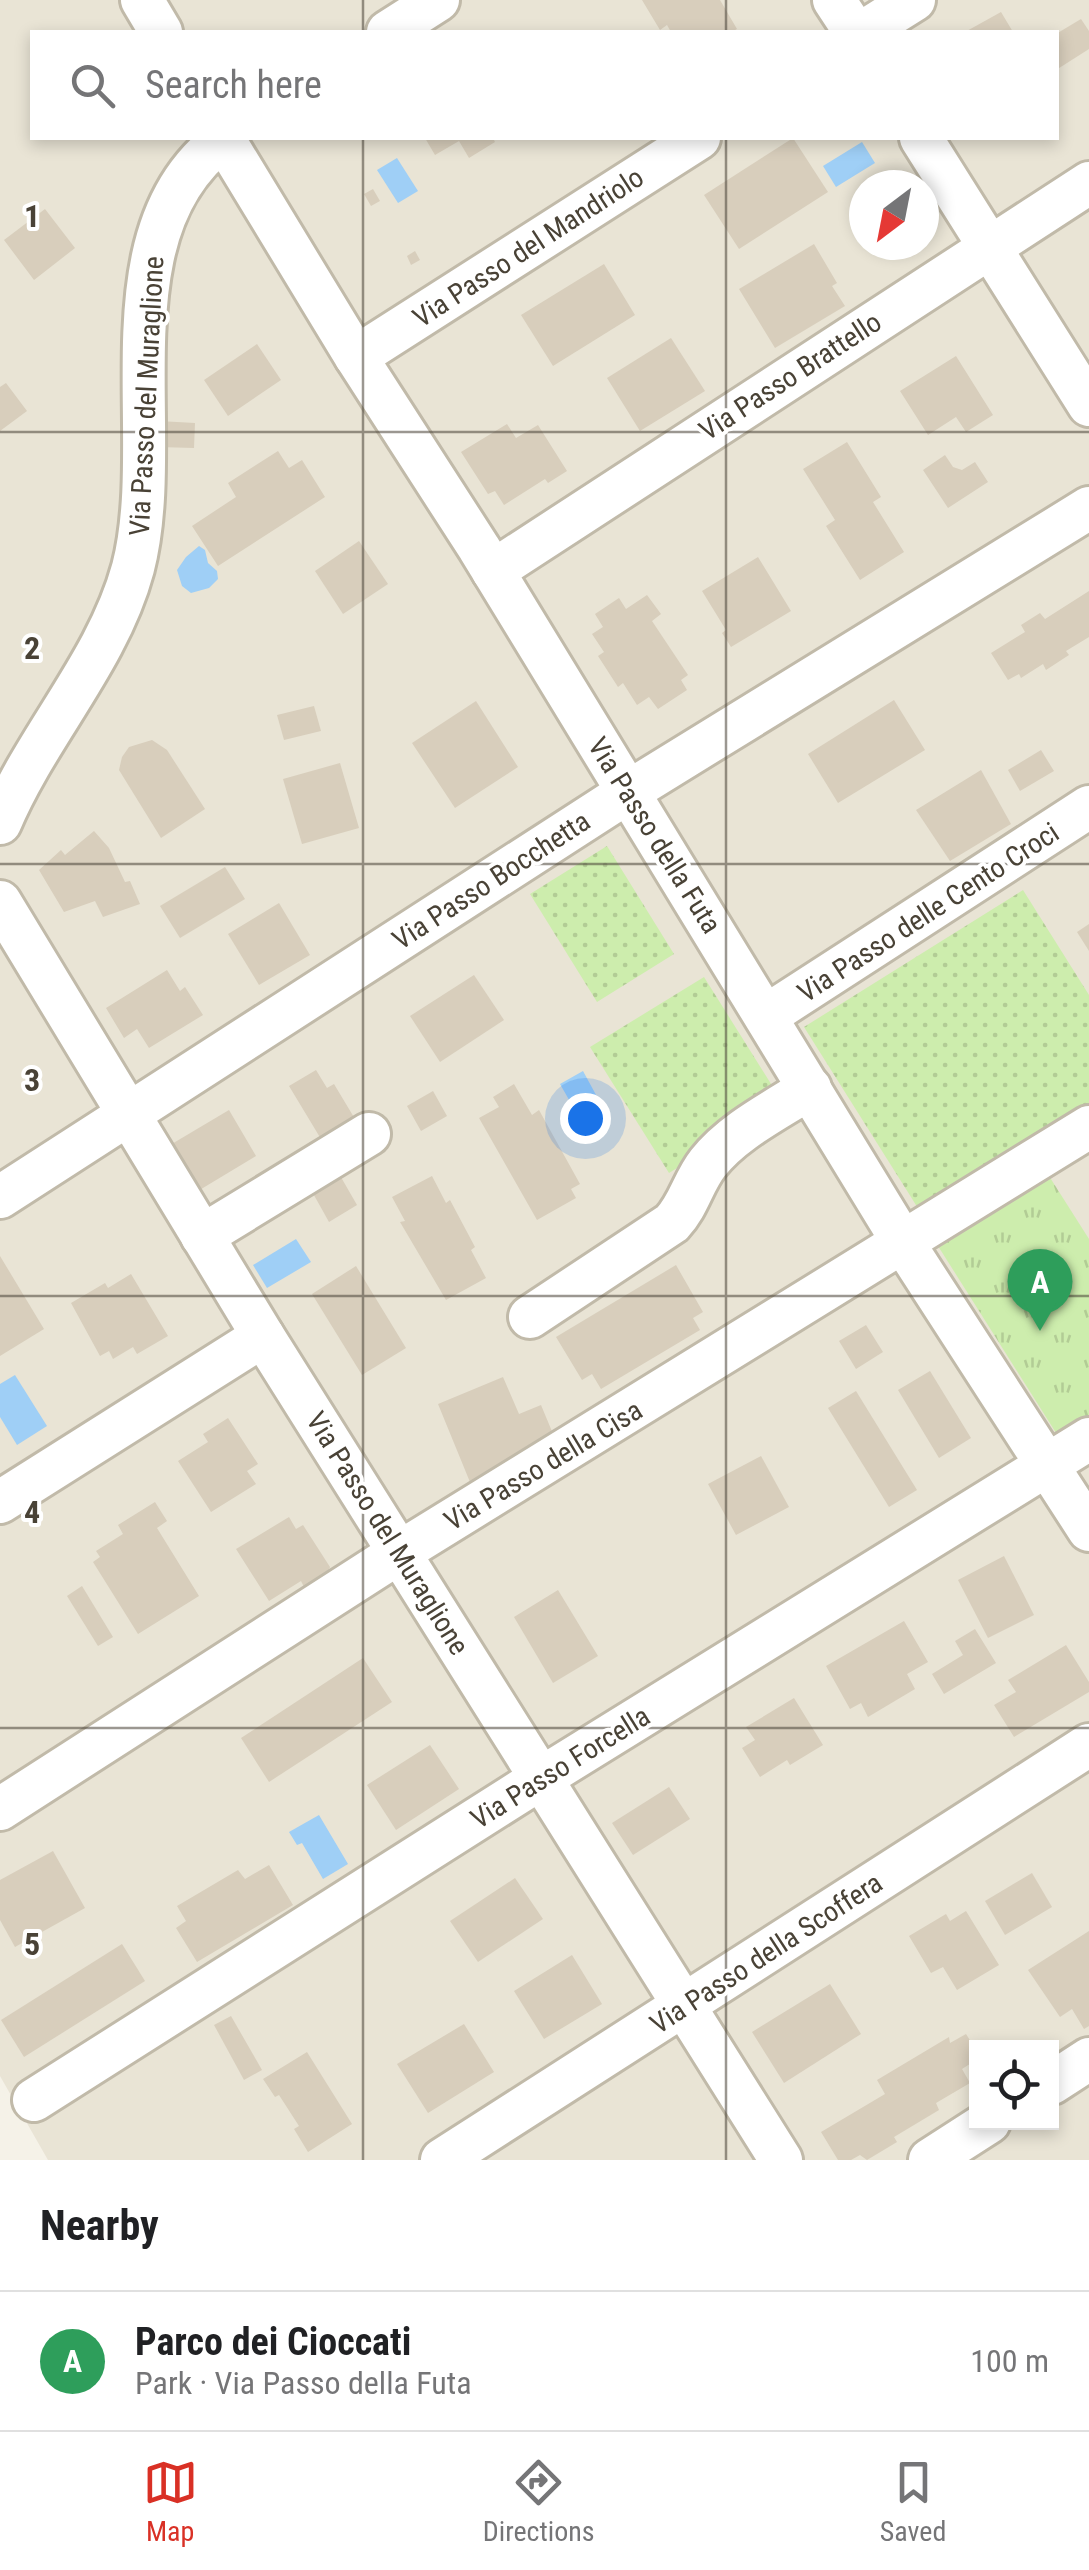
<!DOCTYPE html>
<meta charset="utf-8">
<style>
:root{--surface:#fff;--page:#f2f2f2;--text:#202124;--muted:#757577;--line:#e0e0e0;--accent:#d93025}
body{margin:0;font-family:"Roboto Condensed",sans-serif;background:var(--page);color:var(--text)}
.controls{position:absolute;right:30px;bottom:30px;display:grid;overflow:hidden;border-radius:0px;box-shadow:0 5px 15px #0003}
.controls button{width:90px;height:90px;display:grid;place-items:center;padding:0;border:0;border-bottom:2px solid var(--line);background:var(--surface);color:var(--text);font:50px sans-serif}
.compass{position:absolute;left:849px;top:170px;width:90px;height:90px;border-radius:50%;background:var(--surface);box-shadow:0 5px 15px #0003;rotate:212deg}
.you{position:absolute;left:585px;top:1118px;width:35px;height:35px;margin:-25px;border:8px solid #fff;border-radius:50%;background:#1a73e8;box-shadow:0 0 0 15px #1a73e833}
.badge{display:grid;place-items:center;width:65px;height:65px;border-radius:50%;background:var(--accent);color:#fff;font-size:32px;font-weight:700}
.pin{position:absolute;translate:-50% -82px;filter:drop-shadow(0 2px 5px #0008)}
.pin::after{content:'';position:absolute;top:52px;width:35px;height:30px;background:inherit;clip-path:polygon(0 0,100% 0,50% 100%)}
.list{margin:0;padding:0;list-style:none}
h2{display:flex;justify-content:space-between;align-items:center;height:130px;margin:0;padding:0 40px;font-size:42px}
h2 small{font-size:32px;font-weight:400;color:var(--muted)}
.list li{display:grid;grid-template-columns:65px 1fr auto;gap:30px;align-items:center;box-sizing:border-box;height:140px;padding:0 40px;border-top:2px solid var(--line)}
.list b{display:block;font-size:38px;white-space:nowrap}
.list p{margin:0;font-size:32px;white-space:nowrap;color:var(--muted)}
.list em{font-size:32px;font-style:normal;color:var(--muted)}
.icon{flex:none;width:55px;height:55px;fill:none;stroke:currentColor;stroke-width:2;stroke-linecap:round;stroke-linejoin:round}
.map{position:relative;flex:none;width:1089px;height:2160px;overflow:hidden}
.search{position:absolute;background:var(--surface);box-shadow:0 5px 15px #0003;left:30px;right:30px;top:30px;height:110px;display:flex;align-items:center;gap:25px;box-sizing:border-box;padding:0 35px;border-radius:0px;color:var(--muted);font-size:38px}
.sheet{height:270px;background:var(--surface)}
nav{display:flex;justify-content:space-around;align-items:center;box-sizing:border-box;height:140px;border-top:2px solid var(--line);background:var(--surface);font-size:28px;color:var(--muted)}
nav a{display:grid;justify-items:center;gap:5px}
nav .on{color:var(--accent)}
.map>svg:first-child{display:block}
.residential{fill:#e9e4d5;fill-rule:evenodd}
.grass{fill:url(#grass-dots)}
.park{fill:url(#park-tufts)}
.water{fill:#9fcff6}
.building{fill:#d8cebc}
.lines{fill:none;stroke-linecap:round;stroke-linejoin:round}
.minor-casing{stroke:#c1baa9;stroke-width:48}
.minor{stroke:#fff;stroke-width:42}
.grid{fill:none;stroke:#494236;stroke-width:2.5;stroke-opacity:0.55}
.labels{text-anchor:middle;stroke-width:8;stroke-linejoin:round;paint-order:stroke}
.street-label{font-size:28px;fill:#494236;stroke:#fff}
.grid-label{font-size:32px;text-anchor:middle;font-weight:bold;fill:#494236;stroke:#fff;stroke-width:8;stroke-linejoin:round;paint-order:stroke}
</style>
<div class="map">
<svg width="1089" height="2160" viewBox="0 0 1089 2160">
<defs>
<pattern id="grass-dots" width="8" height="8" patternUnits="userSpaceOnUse" patternTransform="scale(2.5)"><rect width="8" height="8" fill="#cdedad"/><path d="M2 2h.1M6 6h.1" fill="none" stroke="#b2cc95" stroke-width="1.8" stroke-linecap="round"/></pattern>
<pattern id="park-tufts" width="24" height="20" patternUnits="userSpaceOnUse" patternTransform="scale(2.5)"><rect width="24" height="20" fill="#cdedad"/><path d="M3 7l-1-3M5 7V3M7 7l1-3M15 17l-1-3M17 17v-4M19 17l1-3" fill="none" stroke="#b2cc95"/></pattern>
</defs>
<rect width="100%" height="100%" fill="#f5f2e8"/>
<path class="residential" d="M0,0H1089V2160H48L0,2076ZM32,32H1056V138H32ZM864,185H924V245H864ZM976,2048H1052V2122H976Z"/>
<g class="grass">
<path d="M607,846L674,954L597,1002L530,894Z"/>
<path d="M1023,890L1089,995V1108L921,1213L804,1027Z"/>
<path d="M704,977L783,1103L669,1173L590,1047Z"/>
</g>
<path class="park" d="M1049,1176L1089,1239V1416L1058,1436L938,1246Z"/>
<g class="water">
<path d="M862,142L875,163L836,187L823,166Z"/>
<path d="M397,158L418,191L398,203L377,170Z"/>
<path d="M199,546L205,550L208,563L217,571L218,579L209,588L191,593L182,586L177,570L186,557Z"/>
<path d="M583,1071L607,1115L578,1131L570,1116L576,1112L560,1084Z"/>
<path d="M296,1239L311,1262L267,1288L253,1265Z"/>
<path d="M15,1375L47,1426L17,1445L0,1417V1384Z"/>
<path d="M319,1815L348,1864L323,1879L302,1843L297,1845L289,1832Z"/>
</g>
<g class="building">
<path d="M642,0H720L737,29L731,32H671L667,25L660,30Z"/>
<path d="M1001,12L1013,32H965Z"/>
<path d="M1081,19L1089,31V49L1056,70V34Z"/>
<path d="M425,138H493L495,142L469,158L459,141L435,155Z"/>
<path d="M793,138L828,192L739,249L704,195Z"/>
<path d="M373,189L380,201L371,206L364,194Z"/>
<path d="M45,209L75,248L34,280L4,240Z"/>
<path d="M814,244L837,283L832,286L845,306L775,348L739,289Z"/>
<path d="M415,251L420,260L411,265L407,256Z"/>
<path d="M604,264L635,315L553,366L521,315Z"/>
<path d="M671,338L705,391L640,431L607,378Z"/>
<path d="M257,344L281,380L228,416L204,380Z"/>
<path d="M956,356L993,415L966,432L956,417L928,435L900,391Z"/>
<path d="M6,383L27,411L0,431V387Z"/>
<path d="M159,421L195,423L194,448L158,447Z"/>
<path d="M507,424L516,438L538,425L567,471L548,483L545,479L504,505L495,491L488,494L461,452Z"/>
<path d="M847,442L881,497L873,502L904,552L860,580L826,526L835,520L803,469Z"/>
<path d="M278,451L289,468L302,460L325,497L218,566L192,526L236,497L228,483Z"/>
<path d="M945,455L953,467L962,470L975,462L988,482L948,508L923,470Z"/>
<path d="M359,541L388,584L343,614L315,571Z"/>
<path d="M758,557L791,611L731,647L722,633L726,630L702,591Z"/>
<path d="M1089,591V637L1066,651L1069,655L1046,670L1043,664L1021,678L1019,674L1008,680L991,653L1025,632L1021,625L1040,613L1045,619Z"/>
<path d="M647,595L661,614L652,621L688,675L681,680L687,690L658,709L649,697L637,705L623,683L618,687L598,656L604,652L592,634L603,627L595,614L619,598L626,609Z"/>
<path d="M894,700L925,750L838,803L808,754Z"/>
<path d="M476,701L518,767L455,808L412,743Z"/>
<path d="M314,706L321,731L284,740L277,715Z"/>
<path d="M152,740L167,750L205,809L161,838L119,770L122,757L129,747Z"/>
<path d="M1041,750L1054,771L1020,791L1008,770Z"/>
<path d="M340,763L359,828L302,844L283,779Z"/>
<path d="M981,770L1011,824L950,861L916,810Z"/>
<path d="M94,831L109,848L125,882L130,881L140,904L103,917L95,901L64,912L39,870L61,850L65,855Z"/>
<path d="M225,867L245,899L180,938L160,906Z"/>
<path d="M279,903L310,955L259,985L228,934Z"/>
<path d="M1089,924V951L1077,932Z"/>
<path d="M167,970L180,991L185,987L203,1015L149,1048L137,1029L124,1038L106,1008Z"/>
<path d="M474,975L504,1020L440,1062L410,1016Z"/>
<path d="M316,1070L327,1088L334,1084L355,1119L321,1139L289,1086Z"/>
<path d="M514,1084L532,1115L539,1110L580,1184L571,1189L576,1198L537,1220L479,1118L499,1107L493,1097Z"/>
<path d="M433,1091L447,1116L421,1131L407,1106Z"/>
<path d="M229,1110L256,1156L188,1197L160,1151Z"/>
<path d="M338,1172L357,1205L329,1222L310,1188Z"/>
<path d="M432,1176L446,1203L450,1200L475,1247L471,1250L486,1278L446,1300L400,1222L405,1221L392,1197Z"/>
<path d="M0,1256L44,1329L0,1356Z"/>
<path d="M676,1265L703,1312L693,1318L700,1330L601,1389L592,1374L582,1380L556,1337Z"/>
<path d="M356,1266L406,1348L362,1375L312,1294Z"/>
<path d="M131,1274L168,1336L137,1354L133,1347L113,1359L109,1351L100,1356L71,1303L105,1283L108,1288Z"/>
<path d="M866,1325L883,1352L856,1369L839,1341Z"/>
<path d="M930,1371L971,1438L939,1458L898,1390Z"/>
<path d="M503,1377L519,1414L541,1405L556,1441L472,1487L438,1404Z"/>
<path d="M856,1391L917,1490L889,1507L828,1408Z"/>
<path d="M228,1418L258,1464L247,1471L256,1484L211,1512L178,1461L208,1442L203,1434Z"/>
<path d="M761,1456L789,1507L736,1535L708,1484Z"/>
<path d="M155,1502L167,1521L157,1528L199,1596L138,1634L93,1562L100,1557L96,1551L123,1534L118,1525Z"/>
<path d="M289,1517L296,1529L303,1525L330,1567L327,1575L305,1589L301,1581L269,1601L236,1549Z"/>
<path d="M1004,1556L1034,1615L988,1638L958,1580Z"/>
<path d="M82,1586L113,1637L98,1646L67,1596Z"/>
<path d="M558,1590L598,1656L553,1683L514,1617Z"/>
<path d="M904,1621L928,1662L907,1674L915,1689L868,1717L861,1703L850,1709L826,1666Z"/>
<path d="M975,1629L996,1663L944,1694L932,1674L963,1655L955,1641Z"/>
<path d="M1066,1645L1089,1682V1692L1014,1737L994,1705L1016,1692L1008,1680Z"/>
<path d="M363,1658L392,1702L269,1782L241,1738Z"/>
<path d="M794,1698L823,1745L790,1765L787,1760L760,1777L742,1748L755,1740L746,1727Z"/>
<path d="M430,1745L459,1789L396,1830L367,1785Z"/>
<path d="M669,1787L690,1819L633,1855L612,1823Z"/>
<path d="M53,1851L85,1908L15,1947L0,1920V1880Z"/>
<path d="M269,1865L293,1905L197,1962L176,1928L186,1921L177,1906L238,1870L245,1879Z"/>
<path d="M1032,1873L1052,1907L1005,1935L985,1901Z"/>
<path d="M515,1878L543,1919L478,1962L450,1921Z"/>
<path d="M966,1911L999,1965L957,1990L943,1967L931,1973L909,1936L946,1914L950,1921Z"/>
<path d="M1089,1931V2026L1084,2029L1072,2009L1060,2017L1028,1970Z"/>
<path d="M122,1944L145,1981L24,2057L1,2020Z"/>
<path d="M572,1955L602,2004L544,2039L514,1991Z"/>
<path d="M830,1984L861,2034L784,2083L752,2032Z"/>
<path d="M231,2016L262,2070L244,2080L214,2025Z"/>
<path d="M464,2024L494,2072L428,2113L397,2064Z"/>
<path d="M966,2034L976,2050V2060L962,2069L970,2083L936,2103L939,2110L894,2137L897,2142L867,2160L860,2155L851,2160H838L821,2132L885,2094L877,2080L949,2037L950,2043Z"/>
<path d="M307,2052L352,2124L308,2152L294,2129L299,2126L279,2095L275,2097L263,2079Z"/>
</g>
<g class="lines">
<g class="minor-casing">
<g id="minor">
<path d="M142,0L161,32"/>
<path d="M834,0L855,32"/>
<path d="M388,32L438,0"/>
<path d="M863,32L914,0"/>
<path d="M223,138L356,357L479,548L904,1244L1089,1530"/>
<path d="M921,138L1089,405"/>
<path d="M356,357L699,138"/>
<path d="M493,571L1089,183"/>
<path d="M0,823C37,735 108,661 133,568C168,434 97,231 225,138"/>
<path d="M0,902L263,1336L781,2160"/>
<path d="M766,1016L1089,807"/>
<path d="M0,1197L628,792L1089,508"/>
<path d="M202,1236L369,1134"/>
<path d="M530,1317L672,1223C689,1205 693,1182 708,1163C733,1131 776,1110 810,1088"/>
<path d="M0,1502L263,1336"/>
<path d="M0,1809L400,1552L1089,1127"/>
<path d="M1052,2083L1089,2059"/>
<path d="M34,2100L543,1777L1089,1439"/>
<path d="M442,2160L1089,1745"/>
<path d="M930,2160L989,2122"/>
</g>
</g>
<use href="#minor" class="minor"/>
</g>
<path class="grid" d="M363,0V32M726,0V32M363,138V2160M726,138V2160M0,432H1089M0,864H1089M0,1296H1089M0,1728H1089"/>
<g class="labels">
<g class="street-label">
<text transform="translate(528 247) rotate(-33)" y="10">Via Passo del Mandriolo</text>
<text transform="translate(790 376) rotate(-33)" y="10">Via Passo Brattello</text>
<text transform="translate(146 396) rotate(-87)" y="10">Via Passo del Muraglione</text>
<text transform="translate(655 835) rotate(58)" y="10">Via Passo della Futa</text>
<text transform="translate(491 880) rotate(-33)" y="10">Via Passo Bocchetta</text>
<text transform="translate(928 912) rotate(-33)" y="10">Via Passo delle Cento Croci</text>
<text transform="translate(543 1465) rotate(-31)" y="10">Via Passo della Cisa</text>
<text transform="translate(388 1533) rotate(58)" y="10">Via Passo del Muraglione</text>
<text transform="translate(560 1767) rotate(-32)" y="10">Via Passo Forcella</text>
<text transform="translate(766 1953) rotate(-33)" y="10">Via Passo della Scoffera</text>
</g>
</g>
<g class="grid-label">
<text x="32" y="227">1</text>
<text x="32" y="659">2</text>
<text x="32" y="1091">3</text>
<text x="32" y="1523">4</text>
<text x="32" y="1955">5</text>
</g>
</svg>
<div class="controls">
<button><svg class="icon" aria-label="locate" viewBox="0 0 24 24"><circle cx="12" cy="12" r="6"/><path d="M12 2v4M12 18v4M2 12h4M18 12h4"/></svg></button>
</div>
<svg class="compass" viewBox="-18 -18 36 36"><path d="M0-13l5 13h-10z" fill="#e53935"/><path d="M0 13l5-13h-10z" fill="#757577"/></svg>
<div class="you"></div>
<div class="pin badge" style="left:1040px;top:1331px;background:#2e9e5b">A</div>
<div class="search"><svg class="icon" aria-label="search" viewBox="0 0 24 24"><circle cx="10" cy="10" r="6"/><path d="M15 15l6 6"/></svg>Search here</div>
</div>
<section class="sheet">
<h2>Nearby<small></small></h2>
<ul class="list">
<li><span class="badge" style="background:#2e9e5b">A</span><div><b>Parco dei Cioccati</b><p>Park · Via Passo della Futa</p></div><em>100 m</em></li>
</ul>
</section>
<nav>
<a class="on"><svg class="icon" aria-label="map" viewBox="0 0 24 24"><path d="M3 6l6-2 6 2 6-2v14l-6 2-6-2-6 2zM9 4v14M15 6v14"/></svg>Map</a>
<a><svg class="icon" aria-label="directions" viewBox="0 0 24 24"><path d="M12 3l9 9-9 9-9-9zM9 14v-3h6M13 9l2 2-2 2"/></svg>Directions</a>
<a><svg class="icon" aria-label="saved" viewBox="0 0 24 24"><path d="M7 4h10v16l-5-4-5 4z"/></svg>Saved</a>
</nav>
